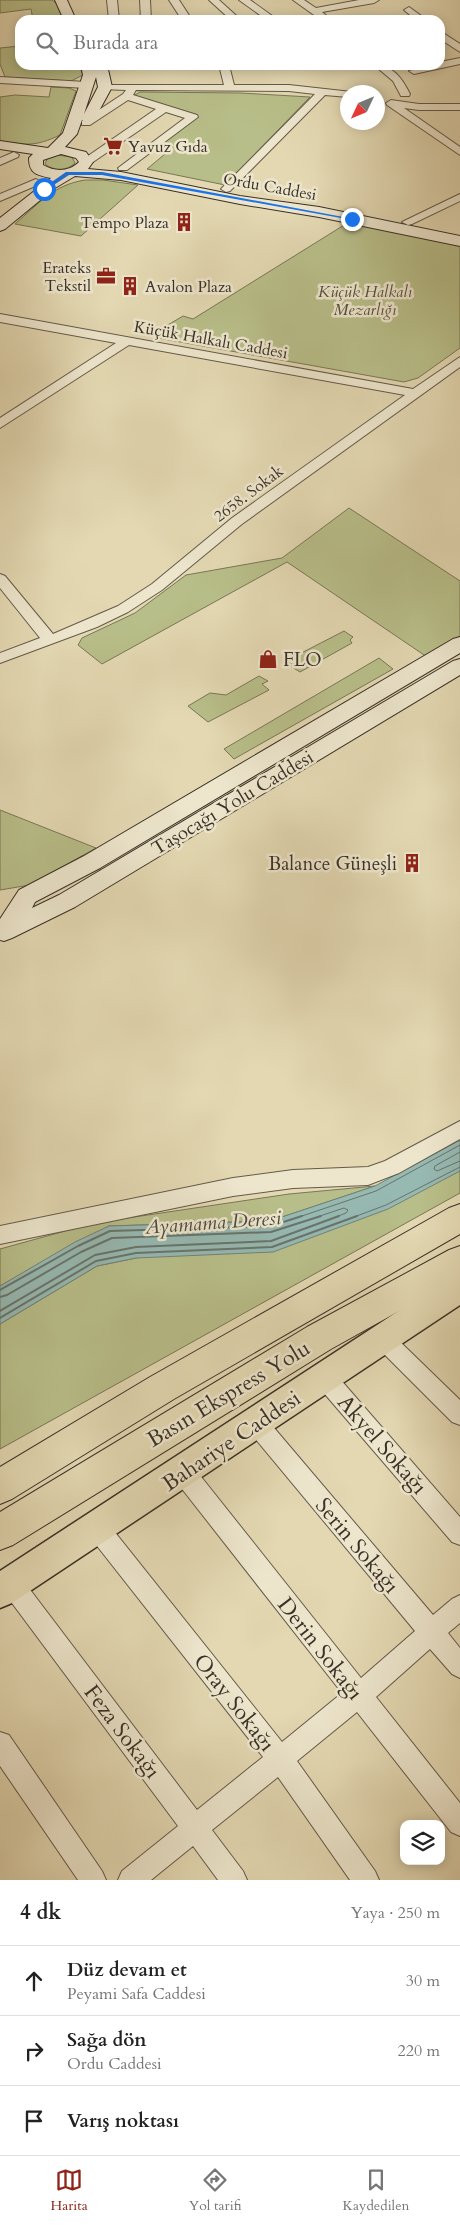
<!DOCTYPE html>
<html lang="tr">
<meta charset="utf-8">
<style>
:root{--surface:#fff;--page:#f2f2f2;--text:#222;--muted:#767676;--line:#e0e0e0;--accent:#8f2418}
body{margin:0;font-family:Cardo,serif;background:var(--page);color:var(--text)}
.controls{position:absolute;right:15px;bottom:15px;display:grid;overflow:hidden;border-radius:10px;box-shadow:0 2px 12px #0003}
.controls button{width:45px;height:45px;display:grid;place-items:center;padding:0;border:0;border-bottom:1px solid var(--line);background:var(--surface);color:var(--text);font:25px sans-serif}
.compass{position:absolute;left:340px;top:85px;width:45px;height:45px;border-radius:50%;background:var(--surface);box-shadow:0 2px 12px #0003;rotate:226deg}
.stop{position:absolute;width:15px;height:15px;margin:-11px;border:4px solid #1a73e8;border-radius:50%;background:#fff}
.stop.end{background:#1a73e8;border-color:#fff;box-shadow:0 1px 5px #0008}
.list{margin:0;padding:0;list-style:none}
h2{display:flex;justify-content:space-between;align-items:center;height:65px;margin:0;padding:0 20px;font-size:21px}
h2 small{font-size:16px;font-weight:400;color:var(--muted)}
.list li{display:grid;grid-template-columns:32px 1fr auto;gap:15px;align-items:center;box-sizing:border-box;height:70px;padding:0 20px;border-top:1px solid var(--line)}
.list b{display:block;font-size:19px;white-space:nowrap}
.list p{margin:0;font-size:16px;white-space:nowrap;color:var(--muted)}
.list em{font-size:16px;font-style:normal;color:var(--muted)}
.icon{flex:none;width:28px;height:28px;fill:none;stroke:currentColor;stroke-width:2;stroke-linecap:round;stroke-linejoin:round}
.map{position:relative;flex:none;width:460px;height:1880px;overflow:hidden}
.search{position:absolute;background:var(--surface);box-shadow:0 2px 12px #0003;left:15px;right:15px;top:15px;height:55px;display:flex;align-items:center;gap:12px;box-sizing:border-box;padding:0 18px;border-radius:15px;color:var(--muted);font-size:19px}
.sheet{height:275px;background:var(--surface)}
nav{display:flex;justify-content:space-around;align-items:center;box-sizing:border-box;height:70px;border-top:1px solid var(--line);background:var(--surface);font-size:14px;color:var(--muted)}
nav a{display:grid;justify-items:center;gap:2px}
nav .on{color:var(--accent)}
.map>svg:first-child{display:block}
.green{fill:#b8be89;stroke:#787758}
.water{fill:#96b9b2;stroke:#71827a}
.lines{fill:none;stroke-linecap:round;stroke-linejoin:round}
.shore-far1{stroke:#68746c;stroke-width:1}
.shore{stroke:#68746c;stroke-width:2}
.street-casing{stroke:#645a4a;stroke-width:2}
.secondary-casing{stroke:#393027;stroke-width:2}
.primary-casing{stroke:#393027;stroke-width:3}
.highway-casing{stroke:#393027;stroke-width:2}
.street{fill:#ede6cd;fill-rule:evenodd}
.secondary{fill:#ede6cd;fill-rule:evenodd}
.primary{fill:#e3d8b2;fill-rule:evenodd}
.highway{fill:#e3d8b2;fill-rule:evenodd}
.route{fill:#1a73e8}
.labels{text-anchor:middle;stroke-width:5;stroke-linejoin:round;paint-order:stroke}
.far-poi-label{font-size:16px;fill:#393027;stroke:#ede6cd;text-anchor:start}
.far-street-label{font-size:16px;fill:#393027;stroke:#ede6cd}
.far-park-label{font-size:16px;font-style:italic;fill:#524c3b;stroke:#ede6cd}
.poi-label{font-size:19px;fill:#393027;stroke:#ede6cd;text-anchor:start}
.street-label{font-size:19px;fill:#393027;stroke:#ede6cd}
.water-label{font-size:20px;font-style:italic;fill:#4c4b43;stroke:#ede6cd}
.near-street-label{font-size:22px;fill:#393027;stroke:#ede6cd}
</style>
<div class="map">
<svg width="460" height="1880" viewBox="0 0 460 1880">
<rect width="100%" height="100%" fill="#e3d8b2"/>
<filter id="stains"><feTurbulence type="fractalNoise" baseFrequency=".004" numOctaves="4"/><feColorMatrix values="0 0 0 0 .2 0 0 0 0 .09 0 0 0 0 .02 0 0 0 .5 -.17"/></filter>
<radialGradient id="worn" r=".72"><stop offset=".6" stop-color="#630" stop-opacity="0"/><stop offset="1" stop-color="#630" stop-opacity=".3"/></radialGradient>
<g class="green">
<path d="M0,0H52L57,4L63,20H33L31,9L0,13Z"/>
<path d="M20,46V65H79L83,75L71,81L5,77L0,64V48Z"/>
<path d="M51,87L69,88L76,91L60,135C35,147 26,145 0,141V97L15,95L49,97Z"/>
<path d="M140,92L241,93L310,97L225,185L147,169L171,149L159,145L196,117L133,96Z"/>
<path d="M57,155L72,157L75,163C67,171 55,171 46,165L45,163L48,158Z"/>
<path d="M85,180H103L138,185L81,236L15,224C38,204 53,185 85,180Z"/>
<path d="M349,222L460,245V348L418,378L404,382L158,338L156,332L183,316L193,319Z"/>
<path d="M349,508L460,581V636L427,657L287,562L102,664L78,645L82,638L135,613L186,575L282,558Z"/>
<path d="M344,631L353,637L350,640L352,643L300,672L284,662Z"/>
<path d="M379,658L393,669L234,759L224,749Z"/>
<path d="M259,676L268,681L262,684L269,690L208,722L188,706L210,693L226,695Z"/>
<path d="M0,810L96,848L30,885L0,890Z"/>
<path d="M460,1170V1193L0,1449V1324L97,1266L136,1258Z"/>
<path d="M375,1186L270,1221L109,1226L0,1286V1249L94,1223L289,1194Z"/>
</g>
<path class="water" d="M460,1140V1171L388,1209L273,1252L136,1258L97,1266L0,1324V1286L75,1242L109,1226L270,1221L375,1186Z"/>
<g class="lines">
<g class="shore-far1">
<path d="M460,1152L435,1166L434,1169L437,1171L460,1161"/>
<path d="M299,1217L376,1191L460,1145"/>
<path d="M317,1217L344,1208L348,1210L346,1213L336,1217"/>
<path d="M354,1217L386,1205L460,1167"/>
</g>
<g class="shore">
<path d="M0,1290L78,1246L110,1231L271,1226L302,1216"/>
<path d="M0,1297L7,1295L81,1252L112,1238L271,1232L321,1216"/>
<path d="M0,1311L95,1255L136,1247L271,1241L339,1216"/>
<path d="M0,1318L96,1261L136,1253L272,1247L357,1216"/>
</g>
<g class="street-casing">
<g id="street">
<path d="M107,0H117L119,20H109Z"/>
<path d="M140,0H150L151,20H141Z"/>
<path d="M169,0H179L192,20H182Z"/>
<path d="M209,0H219L241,20H231Z"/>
<path d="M239,0H250L278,20H267Z"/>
<path d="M293,0H304L316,8L359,0H379L374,3L322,12L329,18L327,20H321Z"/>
<path d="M409,7L427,20H416L404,10Z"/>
<path d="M440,31L460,44V52L440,39Z"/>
<path d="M460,58V64L414,74L409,71L428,65H440V62Z"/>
<path d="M219,65H229L234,85H289L352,92H348V97L325,95L230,191L226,192L221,189L315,94L289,91L136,90L133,95L197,115L198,117L127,170H119L118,168L185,118L166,112L93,162H85V158L156,109L128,100L90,125H82V121L123,94L126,90L101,89V85H224Z"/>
<path d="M374,65C393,65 402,78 410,94L409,96H401L393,81Z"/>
<path d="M0,77L86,82L91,85L86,88L0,83Z"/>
<path d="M391,100L419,104H460V110H419L404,108L460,147V155L387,105L386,103Z"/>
<path d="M14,152L19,155L18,157L0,165V158Z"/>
<path d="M36,179L41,182L40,184L0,201V194Z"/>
<path d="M460,194V201L412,224L408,225L402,222Z"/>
<path d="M0,314L413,389L460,357V367L242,524L162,590L128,612L97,627L0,663V653L40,638L0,588V574L5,576L53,634L118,606L152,584L232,518L405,395L129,345L0,428V418L116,343L0,322Z"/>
<path d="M460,1121V1139L399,1173L368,1185L293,1188L233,1196L0,1244V1226L233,1178L293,1170L368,1167L385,1161Z"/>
<path d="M383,1329L390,1332L460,1400V1425L452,1422L376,1346L372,1339L376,1332Z"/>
<path d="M325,1368L333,1371L460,1517V1545L452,1542L317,1385L314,1378L317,1371Z"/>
<path d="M256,1412L264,1416L433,1615L452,1599L460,1595V1623L448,1633L460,1648V1678L452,1674L430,1649L376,1697L460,1803V1836L451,1832L357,1712L297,1761L375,1871L379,1880H350L278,1777L212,1830L243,1871L247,1880H218L193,1846L151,1880H118L122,1871L178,1826L3,1591L0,1582L3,1575L11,1571L19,1575L197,1810L263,1757L90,1537L87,1529L90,1521L98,1518L106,1521L282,1742L342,1693L175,1480L172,1472L175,1464L183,1461L191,1464L361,1678L415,1631L248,1430L245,1423L248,1416Z"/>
<path d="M0,1732L9,1735L102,1871L106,1880H78L0,1766Z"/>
</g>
</g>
<g class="secondary-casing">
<g id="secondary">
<path d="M55,0H67L76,20H64Z"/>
<path d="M81,65H107L112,87L93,122L88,123L82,120L77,134L65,147L86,152L93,162L88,169L121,172L240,196L319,207L460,236V246L319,217L240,204L121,180L75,176L55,188L5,229L0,231V218L51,178C37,175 29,174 29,158L33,154L0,149V141L48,148L63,133L83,75ZM96,77L98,87L84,114ZM61,154L76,158L79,162C69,172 55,172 43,165V160Z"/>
<path d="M460,637V653L100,868L35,902L32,908L59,895L453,661L460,659V675L75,907L12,938L4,941L0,940V919L19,890L84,856L453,639Z"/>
</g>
</g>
<g class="primary-casing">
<path id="primary" d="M460,1274V1305L12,1603L0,1608V1571L449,1278Z"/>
</g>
<g class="highway-casing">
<g id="highway">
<path d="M460,1204V1234L174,1399L12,1499L0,1504V1467L150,1377L449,1208Z"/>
<path d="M460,1246V1277L331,1349L13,1545L0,1550V1512L307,1327L449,1250Z"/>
</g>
</g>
<use href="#street" class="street"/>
<use href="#secondary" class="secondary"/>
<use href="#primary" class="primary"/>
<use href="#highway" class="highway"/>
</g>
<path class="route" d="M66,172H102L354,219L352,220L102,175H69L46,190H43V188Z"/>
<defs>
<g id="supermarket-bare" transform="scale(1.5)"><path d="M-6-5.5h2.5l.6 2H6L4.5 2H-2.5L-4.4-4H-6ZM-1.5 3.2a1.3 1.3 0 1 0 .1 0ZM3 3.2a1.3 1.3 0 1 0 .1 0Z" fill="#8f2418" stroke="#ede6cd" stroke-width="2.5" paint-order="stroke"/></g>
<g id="building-bare" transform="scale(1.5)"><path d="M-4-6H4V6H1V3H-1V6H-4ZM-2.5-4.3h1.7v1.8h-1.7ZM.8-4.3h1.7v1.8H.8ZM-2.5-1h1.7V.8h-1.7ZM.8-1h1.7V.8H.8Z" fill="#8f2418" stroke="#ede6cd" stroke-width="2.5" paint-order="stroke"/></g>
<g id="office-bare" transform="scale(1.5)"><path d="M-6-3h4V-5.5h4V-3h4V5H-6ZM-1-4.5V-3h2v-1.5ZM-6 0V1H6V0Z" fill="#8f2418" stroke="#ede6cd" stroke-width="2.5" paint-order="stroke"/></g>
<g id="shop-bare" transform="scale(1.5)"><path d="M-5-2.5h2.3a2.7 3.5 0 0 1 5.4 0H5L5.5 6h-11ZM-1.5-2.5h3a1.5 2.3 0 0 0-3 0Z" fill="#8f2418" stroke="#ede6cd" stroke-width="2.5" paint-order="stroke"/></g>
</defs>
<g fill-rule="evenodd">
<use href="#supermarket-bare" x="113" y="146"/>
<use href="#building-bare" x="184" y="222"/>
<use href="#office-bare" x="106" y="276"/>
<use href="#building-bare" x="130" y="286"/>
<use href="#shop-bare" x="268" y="659"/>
<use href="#building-bare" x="412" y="863"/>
</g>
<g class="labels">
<g class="far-poi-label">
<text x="128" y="152">Yavuz Gıda</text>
<text x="169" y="228" text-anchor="end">Tempo Plaza</text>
<text x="91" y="273" text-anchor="end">Erateks<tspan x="91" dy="18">Tekstil</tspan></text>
<text x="145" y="292">Avalon Plaza</text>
</g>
<g class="far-street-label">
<text transform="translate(270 186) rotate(10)" y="6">Ordu Caddesi</text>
<text transform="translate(211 339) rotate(10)" y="6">Küçük Halkalı Caddesi</text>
<text transform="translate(248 493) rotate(-37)" y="6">2658. Sokak</text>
</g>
<g class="far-park-label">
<text x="365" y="297">Küçük Halkalı<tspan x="365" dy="18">Mezarlığı</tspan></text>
</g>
<g class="poi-label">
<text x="283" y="666">FLO</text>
<text x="397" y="870" text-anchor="end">Balance Güneşli</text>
</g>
<g class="street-label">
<text transform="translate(232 802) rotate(-31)" y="7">Taşocağı Yolu Caddesi</text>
</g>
<g class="water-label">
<text transform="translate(213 1222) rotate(-4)" y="7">Ayamama Deresi</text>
</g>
<g class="near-street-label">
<text transform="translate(228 1393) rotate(-31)" y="8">Basın Ekspress Yolu</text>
<text transform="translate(231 1440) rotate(-34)" y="8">Bahariye Caddesi</text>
<text transform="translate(383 1444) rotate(49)" y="8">Akyel Sokağı</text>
<text transform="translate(358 1545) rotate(50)" y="8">Serin Sokağı</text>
<text transform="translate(321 1648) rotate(52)" y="8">Derin Sokağı</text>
<text transform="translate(235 1702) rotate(52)" y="8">Oray Sokağı</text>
<text transform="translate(123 1731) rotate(53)" y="8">Feza Sokağı</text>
</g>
</g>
<rect width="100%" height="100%" filter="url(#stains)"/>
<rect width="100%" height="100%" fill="url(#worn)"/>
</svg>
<div class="controls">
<button><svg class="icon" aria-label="layers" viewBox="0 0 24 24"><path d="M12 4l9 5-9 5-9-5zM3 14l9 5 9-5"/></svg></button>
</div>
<svg class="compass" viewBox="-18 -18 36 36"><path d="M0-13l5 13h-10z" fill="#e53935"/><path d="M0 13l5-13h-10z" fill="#767676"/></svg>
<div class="stop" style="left:44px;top:189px"></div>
<div class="stop end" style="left:352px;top:219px"></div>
<div class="search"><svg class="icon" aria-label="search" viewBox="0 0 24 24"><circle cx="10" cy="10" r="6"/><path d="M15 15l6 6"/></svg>Burada ara</div>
</div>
<section class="sheet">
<h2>4 dk<small>Yaya · 250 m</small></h2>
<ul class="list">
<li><svg class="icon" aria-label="ahead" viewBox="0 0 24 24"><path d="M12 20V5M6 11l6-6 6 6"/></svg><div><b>Düz devam et</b><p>Peyami Safa Caddesi</p></div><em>30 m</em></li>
<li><svg class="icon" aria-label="right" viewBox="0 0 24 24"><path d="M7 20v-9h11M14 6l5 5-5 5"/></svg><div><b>Sağa dön</b><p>Ordu Caddesi</p></div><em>220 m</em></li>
<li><svg class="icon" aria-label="arrive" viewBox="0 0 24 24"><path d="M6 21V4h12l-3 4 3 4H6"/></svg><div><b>Varış noktası</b></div></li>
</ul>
</section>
<nav>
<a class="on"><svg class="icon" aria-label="map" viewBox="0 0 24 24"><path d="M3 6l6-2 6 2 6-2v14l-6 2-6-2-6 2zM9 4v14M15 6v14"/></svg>Harita</a>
<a><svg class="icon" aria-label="directions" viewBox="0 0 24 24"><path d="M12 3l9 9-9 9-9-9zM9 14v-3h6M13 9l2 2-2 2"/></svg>Yol tarifi</a>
<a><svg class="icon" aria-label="saved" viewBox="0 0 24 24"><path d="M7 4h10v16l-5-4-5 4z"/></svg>Kaydedilen</a>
</nav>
